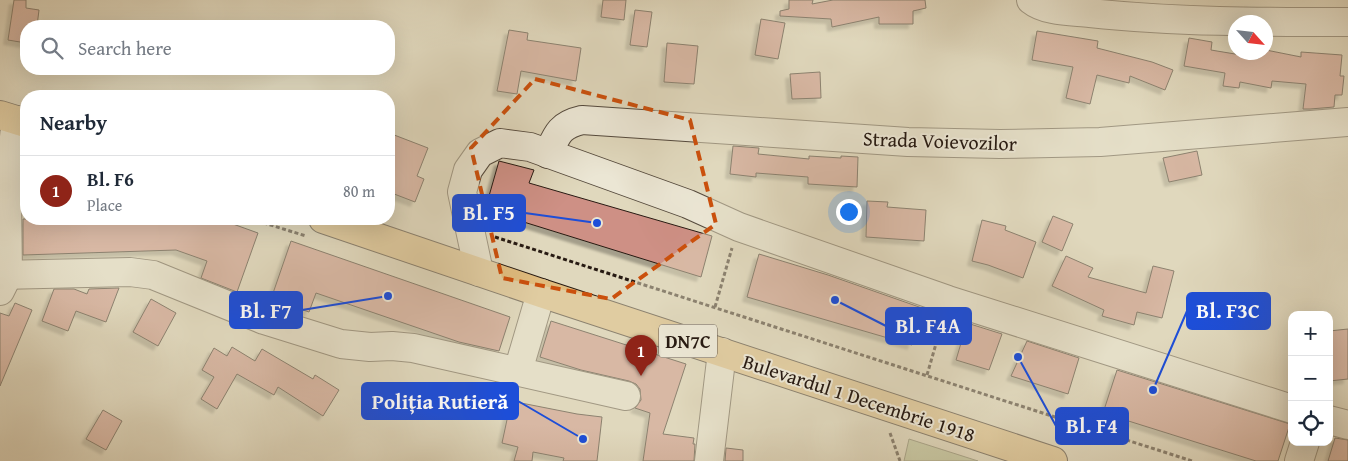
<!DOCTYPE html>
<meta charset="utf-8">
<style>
:root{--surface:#fff;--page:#f2f2f3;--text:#1f2937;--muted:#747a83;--line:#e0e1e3;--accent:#8f2418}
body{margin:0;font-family:"Gentium Book Plus",serif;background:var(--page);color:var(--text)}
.controls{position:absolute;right:15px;bottom:15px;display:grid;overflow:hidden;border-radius:10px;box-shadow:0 5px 20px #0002}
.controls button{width:45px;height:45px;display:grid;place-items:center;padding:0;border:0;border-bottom:1px solid var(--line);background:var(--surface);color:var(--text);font:25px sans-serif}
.compass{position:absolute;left:1228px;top:15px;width:45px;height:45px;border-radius:50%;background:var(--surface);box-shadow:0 5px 20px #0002;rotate:117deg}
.you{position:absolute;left:848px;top:211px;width:18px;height:18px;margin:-12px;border:4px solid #fff;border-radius:50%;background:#1a73e8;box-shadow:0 0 0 8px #1a73e833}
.badge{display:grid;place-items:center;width:32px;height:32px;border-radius:50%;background:var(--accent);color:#fff;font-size:16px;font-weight:700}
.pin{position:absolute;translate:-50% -41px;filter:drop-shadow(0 1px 2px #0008)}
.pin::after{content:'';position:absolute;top:26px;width:18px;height:15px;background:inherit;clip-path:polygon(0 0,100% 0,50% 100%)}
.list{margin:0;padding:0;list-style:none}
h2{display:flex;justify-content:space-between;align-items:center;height:65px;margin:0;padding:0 20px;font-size:21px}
h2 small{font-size:16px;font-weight:400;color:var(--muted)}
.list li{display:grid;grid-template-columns:32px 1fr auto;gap:15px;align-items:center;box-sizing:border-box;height:70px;padding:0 20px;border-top:1px solid var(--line)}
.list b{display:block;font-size:19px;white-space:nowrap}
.list p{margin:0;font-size:16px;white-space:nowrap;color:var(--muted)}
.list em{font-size:16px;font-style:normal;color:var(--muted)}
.icon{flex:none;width:28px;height:28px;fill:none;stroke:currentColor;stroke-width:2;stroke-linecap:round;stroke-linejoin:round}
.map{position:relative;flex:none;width:1348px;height:461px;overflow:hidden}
.search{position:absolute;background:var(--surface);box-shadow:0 5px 20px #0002;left:20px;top:20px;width:375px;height:55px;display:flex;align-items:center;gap:12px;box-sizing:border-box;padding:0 18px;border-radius:20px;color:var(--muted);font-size:19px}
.panel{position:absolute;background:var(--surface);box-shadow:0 5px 20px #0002;left:20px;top:90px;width:375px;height:135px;border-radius:20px}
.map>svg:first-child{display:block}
.green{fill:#b3be90;stroke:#6d6c51}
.building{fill:#ce9085;stroke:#271a12;filter:url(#shadow)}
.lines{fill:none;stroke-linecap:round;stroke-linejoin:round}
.minor-casing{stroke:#554a3d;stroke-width:30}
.major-casing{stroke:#271a12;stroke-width:30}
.path{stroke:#271a12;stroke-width:3;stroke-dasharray:4 2.5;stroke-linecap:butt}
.minor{stroke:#ebe6d4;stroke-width:28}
.major{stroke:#e0bc7e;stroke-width:28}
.marked{fill:none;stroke:#cb500d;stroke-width:4;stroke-dasharray:10 6;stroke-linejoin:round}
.labels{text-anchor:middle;stroke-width:4;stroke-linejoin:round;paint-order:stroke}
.shield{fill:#ebe6d4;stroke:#62574c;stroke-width:1}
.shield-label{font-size:19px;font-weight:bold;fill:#271a12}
.street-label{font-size:20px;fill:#271a12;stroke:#ebe6d4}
.leader{fill:none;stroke:#1d4ed8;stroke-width:2}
.callout-dot{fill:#1d4ed8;stroke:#ebe6d4;stroke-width:2}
.callout{fill:#1d4ed8;stroke:#1d4ed8;stroke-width:2}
.callout-label{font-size:21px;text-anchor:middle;font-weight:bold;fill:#fff}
</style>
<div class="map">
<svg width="1348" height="461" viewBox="0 0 1348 461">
<defs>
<filter id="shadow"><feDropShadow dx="-4.5" dy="4.5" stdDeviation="1" flood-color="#0004"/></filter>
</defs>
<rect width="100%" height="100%" fill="#e0d8bd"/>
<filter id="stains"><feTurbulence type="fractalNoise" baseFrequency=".004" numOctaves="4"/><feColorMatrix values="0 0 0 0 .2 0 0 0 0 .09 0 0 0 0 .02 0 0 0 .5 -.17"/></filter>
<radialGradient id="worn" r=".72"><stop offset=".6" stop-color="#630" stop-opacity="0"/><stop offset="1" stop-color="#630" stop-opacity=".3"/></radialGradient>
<path class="green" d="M909,439L978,461H904Z"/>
<g class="building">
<path d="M14,0H26V8L39,10L37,26H26V43L8,40Z"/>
<path d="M603,0H626L624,20L601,17Z"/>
<path d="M789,0H813L812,4L833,0H925L926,8L913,11V24H879V17L832,27L831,19L780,16V11L789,9Z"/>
<path d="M635,10L652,12L647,47L630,45Z"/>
<path d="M761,19L785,23L778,59L755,55Z"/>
<path d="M509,30L528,33L527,40L581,48L576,81L521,71L517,94L497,91Z"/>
<path d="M1037,31L1098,41L1097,48L1152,62L1173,70L1165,90L1130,76L1129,83L1097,75L1090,104L1066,98L1073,67L1032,60Z"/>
<path d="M1189,38L1212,42L1211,50L1259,58L1260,52H1266V50L1301,57V52L1342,55L1340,76H1344L1342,95H1335L1334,107L1310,109H1303L1306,84L1272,81L1271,88L1240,82L1239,88L1223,86L1225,73L1184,66Z"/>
<path d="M667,43L698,46L694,84L664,82Z"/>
<path d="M820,72L821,98L792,99L790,74Z"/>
<path d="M389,133L428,148L417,176L424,179L415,202L389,192Z"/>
<path d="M733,146L759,148L758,154L809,159V156L841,158V156L858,157L857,187L808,184V177L756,173V177L730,174Z"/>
<path d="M1197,151L1202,175L1169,182L1163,158Z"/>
<path d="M499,161L534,170L529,183L712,236L701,277L485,210Z"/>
<path d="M867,201L888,202L887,207L926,210L924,241L866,237Z"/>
<path d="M1053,216L1073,224L1062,251L1042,242Z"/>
<path d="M23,219H219L258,233L237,292L201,278L207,261L176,250L23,255Z"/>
<path d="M982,220L1006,226L1005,230L1036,242L1023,278L988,265L972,261Z"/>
<path d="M291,241L510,317L499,351L459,342L316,293L309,312L271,299Z"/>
<path d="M759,254L828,275L922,308L912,345L747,297Z"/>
<path d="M1066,256L1093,268L1088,277L1146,293L1153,266L1174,271L1162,318L1137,312L1134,325L1102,316L1104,310L1052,286Z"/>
<path d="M119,288L106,322L76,311L68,331L42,321L54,289H74L87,294L89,289Z"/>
<path d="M151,299L176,313L158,346L133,332Z"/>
<path d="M15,303L32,310L0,386V313L9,316Z"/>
<path d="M551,321L686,364L663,434L694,438L693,444H695L694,461H643L650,413L635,408L641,400L640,389L636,384L629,381L581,370L540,357Z"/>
<path d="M967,323L1002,334L989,370L956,360Z"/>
<path d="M1348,329V379L1329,381V331Z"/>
<path d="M1027,341L1079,358L1068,394L1011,376Z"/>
<path d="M232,347L255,361L262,349L313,379L315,375L339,390L323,416L278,387L274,395L237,374L217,409L201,399L214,377L202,370L214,348L227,356Z"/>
<path d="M1117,370L1290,424L1278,461H1256L1103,413Z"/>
<path d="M511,401L577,414L602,417L597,461H563L564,458L533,452L532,461H514L518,447L502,443Z"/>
<path d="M103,410L122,421L106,450L86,439Z"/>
<path d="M1335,438L1348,440V461H1328Z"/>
<path d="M726,448L743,450V461H725Z"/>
</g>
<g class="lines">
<g class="minor-casing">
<g id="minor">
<path d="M1031,0C1046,12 1072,11 1090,13C1176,22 1262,22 1348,22"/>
<path d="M548,154C557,134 560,125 582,120L908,142L1000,144L1100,142L1348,122"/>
<path d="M479,272L462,192L468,170L480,153L500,143L530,147L688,204L739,227L948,300L1292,409"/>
<path d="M0,275L130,272L153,275L264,320L341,344L370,347L392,346L413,348L626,396"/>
<path d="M0,291L8,275L7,197L16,120"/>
<path d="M518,371L541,293"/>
<path d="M1329,420L1348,425"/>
<path d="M709,461L722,352"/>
<path d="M1299,461L1305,442"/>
</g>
</g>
<g class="major-casing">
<g id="major">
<path d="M0,115L26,123"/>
<path d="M323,219L541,293L1053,461"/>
</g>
</g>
<g class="path">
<path d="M251,219L306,236"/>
<path d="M495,237L1192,461"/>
<path d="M715,307L732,248"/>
<path d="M927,375L942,323"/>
<path d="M890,433L900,461"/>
</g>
<use href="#minor" class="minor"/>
<use href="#major" class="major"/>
</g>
<path d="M0 0H1348V461H0ZM535,79L690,120L716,224L611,299L502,278L471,148Z" fill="#e0d8bd" fill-opacity=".55" fill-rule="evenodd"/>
<path class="marked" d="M535,79L690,120L716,224L611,299L502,278L471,148Z"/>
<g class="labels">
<rect class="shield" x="659" y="324.5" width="58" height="33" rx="4"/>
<g class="shield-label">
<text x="688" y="348">DN7C</text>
</g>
<g class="street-label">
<text transform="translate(940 141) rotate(2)" y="7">Strada Voievozilor</text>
<text transform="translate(859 398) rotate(18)" y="7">Bulevardul 1 Decembrie 1918</text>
</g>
</g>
<path class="leader" d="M597 223L525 213M388 296L302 310M1153 390L1187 311M835 300L886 326M583 439L518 401M1018 357L1056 426"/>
<g class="callout-dot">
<circle cx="597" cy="223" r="5"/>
<circle cx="388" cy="296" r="5"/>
<circle cx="1153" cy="390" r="5"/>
<circle cx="835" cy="300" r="5"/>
<circle cx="583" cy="439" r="5"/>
<circle cx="1018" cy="357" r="5"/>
</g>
<g class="callout">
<rect x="453" y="195" width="72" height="36" rx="5"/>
<rect x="230" y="292" width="72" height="36" rx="5"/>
<rect x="1187" y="293" width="83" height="36" rx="5"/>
<rect x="886" y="308" width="85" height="36" rx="5"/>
<rect x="362" y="383" width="156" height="36" rx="5"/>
<rect x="1056" y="408" width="72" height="36" rx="5"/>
</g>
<g class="callout-label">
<text x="489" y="220">Bl. F5</text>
<text x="266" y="318">Bl. F7</text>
<text x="1228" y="318">Bl. F3C</text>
<text x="928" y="333">Bl. F4A</text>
<text x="440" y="409">Poliția Rutieră</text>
<text x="1092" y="433">Bl. F4</text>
</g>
<rect width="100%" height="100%" filter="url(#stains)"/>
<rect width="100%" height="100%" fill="url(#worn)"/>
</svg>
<div class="controls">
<button>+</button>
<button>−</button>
<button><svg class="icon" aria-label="locate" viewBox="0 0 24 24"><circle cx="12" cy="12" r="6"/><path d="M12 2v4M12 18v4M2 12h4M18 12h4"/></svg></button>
</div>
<svg class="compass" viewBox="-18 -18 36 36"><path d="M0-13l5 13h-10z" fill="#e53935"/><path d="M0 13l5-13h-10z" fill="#747a83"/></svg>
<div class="you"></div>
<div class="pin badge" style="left:641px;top:376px">1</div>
<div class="search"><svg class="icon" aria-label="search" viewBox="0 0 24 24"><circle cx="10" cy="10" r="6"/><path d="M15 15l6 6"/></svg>Search here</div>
<section class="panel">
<h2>Nearby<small></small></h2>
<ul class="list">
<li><span class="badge">1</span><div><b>Bl. F6</b><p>Place</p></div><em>80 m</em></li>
</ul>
</section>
</div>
